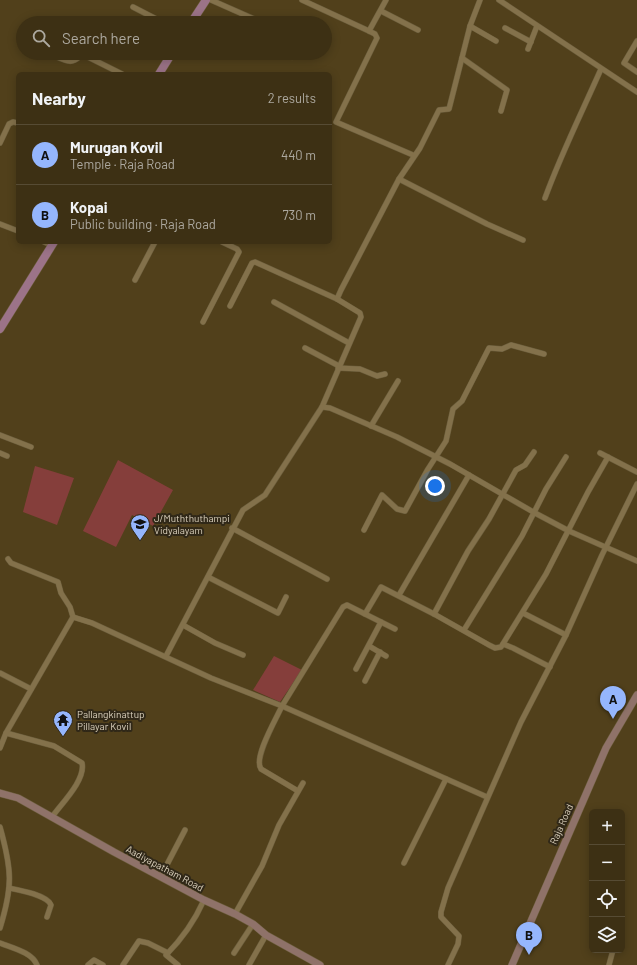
<!DOCTYPE html>
<meta charset="utf-8">
<style>
:root{--surface:#3d3014;--page:#44381d;--text:#f1f3f6;--muted:#ada9a0;--line:#564b34;--accent:#95b6fd}
body{margin:0;font-family:Barlow,sans-serif;background:var(--page);color:var(--text)}
.controls{position:absolute;right:12px;bottom:12px;display:grid;overflow:hidden;border-radius:6px;box-shadow:0 2px 10px #0003}
.controls button{width:36px;height:36px;display:grid;place-items:center;padding:0;border:0;border-bottom:1px solid var(--line);background:var(--surface);color:var(--text);font:20px sans-serif}
.you{position:absolute;left:435px;top:486px;width:14px;height:14px;margin:-10px;border:3px solid #fff;border-radius:50%;background:#1a73e8;box-shadow:0 0 0 6px #1a73e833}
.badge{display:grid;place-items:center;width:26px;height:26px;border-radius:50%;background:var(--accent);color:#111;font-size:13px;font-weight:700}
.pin{position:absolute;translate:-50% -33px;filter:drop-shadow(0 1px 2px #0008)}
.pin::after{content:'';position:absolute;top:21px;width:14px;height:12px;background:inherit;clip-path:polygon(0 0,100% 0,50% 100%)}
.list{margin:0;padding:0;list-style:none}
h2{display:flex;justify-content:space-between;align-items:center;height:52px;margin:0;padding:0 16px;font-size:17px}
h2 small{font-size:13px;font-weight:400;color:var(--muted)}
.list li{display:grid;grid-template-columns:26px 1fr auto;gap:12px;align-items:center;box-sizing:border-box;height:60px;padding:0 16px;border-top:1px solid var(--line)}
.list b{display:block;font-size:15px;white-space:nowrap}
.list p{margin:0;font-size:13px;white-space:nowrap;color:var(--muted)}
.list em{font-size:13px;font-style:normal;color:var(--muted)}
.icon{flex:none;width:22px;height:22px;fill:none;stroke:currentColor;stroke-width:2;stroke-linecap:round;stroke-linejoin:round}
.map{position:relative;flex:none;width:637px;height:965px;overflow:hidden}
.search{position:absolute;background:var(--surface);box-shadow:0 2px 10px #0003;left:16px;top:16px;width:316px;height:44px;display:flex;align-items:center;gap:10px;box-sizing:border-box;padding:0 14px;border-radius:22px;color:var(--muted);font-size:15px}
.panel{position:absolute;background:var(--surface);box-shadow:0 2px 10px #0003;left:16px;top:72px;width:316px;height:172px;border-radius:6px}
.map>svg:first-child{display:block}
.green{fill:#853e3b}
.lines{fill:none;stroke-linecap:round;stroke-linejoin:round}
.street-casing{stroke:#6b5d3c;stroke-width:6}
.secondary-casing{stroke:#6b5d3c;stroke-width:8}
.primary-casing{stroke:#6b5d3c;stroke-width:9}
.street{stroke:#83714b;stroke-width:5}
.secondary{stroke:#8f7269;stroke-width:7}
.primary{stroke:#9c7388;stroke-width:8}
.labels{text-anchor:middle;stroke-width:4;stroke-linejoin:round;paint-order:stroke}
.poi-label{font-size:10px;fill:#dbd1bd;stroke:#302818;text-anchor:start}
.street-label{font-size:10px;fill:#dbd1bd;stroke:#302818}
</style>
<div class="map">
<svg width="637" height="965" viewBox="0 0 637 965">
<rect width="100%" height="100%" fill="#51401b"/>
<g class="green">
<path d="M118,460L173,490L153,526L132,515L116,547L83,531Z"/>
<path d="M35,466L74,478L57,525L23,512Z"/>
<path d="M274,656L302,670L280,702L253,690Z"/>
</g>
<g class="lines">
<g class="street-casing">
<g id="street">
<path d="M211,0L263,23"/>
<path d="M302,0L369,31L375,34L377,38L336,122L413,155"/>
<path d="M499,0L637,92"/>
<path d="M133,7L164,23"/>
<path d="M381,11L418,30"/>
<path d="M195,17L206,23"/>
<path d="M470,26L496,41"/>
<path d="M505,28L531,42"/>
<path d="M369,31L386,0"/>
<path d="M637,41L624,63L637,72"/>
<path d="M528,49L537,26"/>
<path d="M52,55C63,59 71,66 80,56H86L122,74"/>
<path d="M292,57L295,53"/>
<path d="M462,58L507,90L501,111"/>
<path d="M0,143L9,124L13,122L18,123"/>
<path d="M399,179L487,224L523,240"/>
<path d="M545,198C561,154 582,112 601,69"/>
<path d="M0,224L18,231"/>
<path d="M44,242L51,245"/>
<path d="M135,280L155,242"/>
<path d="M274,302L349,343"/>
<path d="M230,306L252,263L255,262L337,299"/>
<path d="M203,322L239,252L237,249L222,242"/>
<path d="M305,348L339,366"/>
<path d="M338,368L360,369L377,376L385,374"/>
<path d="M322,407L361,317L360,313L337,299L341,290L399,179L420,148L439,110L449,109L470,26L480,0"/>
<path d="M371,426L398,381"/>
<path d="M0,435L31,447"/>
<path d="M0,453L7,456"/>
<path d="M600,453L637,472"/>
<path d="M232,528L327,579"/>
<path d="M364,530L382,495L397,509L405,511L428,469L446,441L453,409L462,401L489,348L502,349L511,345L544,354"/>
<path d="M8,559L11,563L58,582L61,593L70,607L73,617"/>
<path d="M208,577L276,612L278,613L286,597"/>
<path d="M399,595L469,475"/>
<path d="M523,613L566,635"/>
<path d="M365,614L395,629"/>
<path d="M434,614L468,551L489,519L516,470L525,465L534,452"/>
<path d="M183,625L215,643L243,655"/>
<path d="M464,630L522,536L546,489L566,457"/>
<path d="M503,644L513,648L550,667"/>
<path d="M369,646L386,656"/>
<path d="M166,656L243,510L265,495L322,407L330,408L397,437L450,464L535,513L569,531L637,561"/>
<path d="M356,669L381,622"/>
<path d="M0,673L31,689"/>
<path d="M365,681L380,652"/>
<path d="M6,733L54,746L82,763C86,780 61,804 52,817"/>
<path d="M0,748L6,733L73,617L92,623L211,678L282,706C276,719 253,758 261,769L298,791"/>
<path d="M487,797L282,706L343,607L347,605L365,614L381,587L434,614L489,645L495,648L501,647L546,574L588,492L608,457"/>
<path d="M0,827C12,870 13,886 0,928"/>
<path d="M404,863L446,779"/>
<path d="M161,876L185,830"/>
<path d="M9,888C19,890 47,895 51,905L47,917"/>
<path d="M235,914L262,866L279,825L303,783"/>
<path d="M0,943C12,948 32,952 37,965"/>
<path d="M234,953L253,924"/>
<path d="M88,965L94,960L103,965"/>
<path d="M123,965L139,941L148,943L168,953"/>
<path d="M178,965L166,955C182,939 195,920 204,900"/>
<path d="M249,965L266,935"/>
<path d="M448,965L458,944L459,936L441,917V912L448,888L521,722L566,635L602,555L637,484"/>
<path d="M609,965L613,950"/>
</g>
</g>
<g class="secondary-casing">
<g id="secondary">
<path d="M0,793L18,798L114,852L204,900L235,914L253,924L266,935L320,965"/>
<path d="M512,965L606,748L637,695"/>
</g>
</g>
<g class="primary-casing">
<g id="primary">
<path d="M191,23L206,0"/>
<path d="M159,74L172,53"/>
<path d="M0,329L54,242"/>
</g>
</g>
<use href="#street" class="street"/>
<use href="#secondary" class="secondary"/>
<use href="#primary" class="primary"/>
</g>
<defs>
<g id="school-pin" transform="scale(1)"><path d="M0 17L-7.5 6A9.5 9.5 0 1 1 7.5 6Z" fill="#95b6fd" stroke="#302818"/><path d="M0-5L7-2L0 1L-7-2ZM-4 1L0 2.5L4 1V4Q0 6-4 4Z" fill="#111"/></g>
<g id="temple-pin" transform="scale(1)"><path d="M0 17L-7.5 6A9.5 9.5 0 1 1 7.5 6Z" fill="#95b6fd" stroke="#302818"/><path d="M0-6L5-2H3V0L6.5 2.5H4V6H1.5V3h-3V6H-4V2.5H-6.5L-3 0V-2H-5Z" fill="#111"/></g>
</defs>
<g fill-rule="evenodd">
<use href="#school-pin" x="140" y="524"/>
<use href="#temple-pin" x="63" y="720"/>
</g>
<g class="labels">
<g class="poi-label">
<text x="154" y="522">J/Muththuthampi<tspan x="154" dy="12">Vidyalayam</tspan></text>
<text x="77" y="718">Pallangkinattup<tspan x="77" dy="12">Pillayar Kovil</tspan></text>
</g>
<g class="street-label">
<text transform="translate(561 824) rotate(-66)" y="4">Raja Road</text>
<text transform="translate(165 868) rotate(28)" y="4">Aadiyapatham Road</text>
</g>
</g>
</svg>
<div class="controls">
<button>+</button>
<button>−</button>
<button><svg class="icon" aria-label="locate" viewBox="0 0 24 24"><circle cx="12" cy="12" r="6"/><path d="M12 2v4M12 18v4M2 12h4M18 12h4"/></svg></button>
<button><svg class="icon" aria-label="layers" viewBox="0 0 24 24"><path d="M12 4l9 5-9 5-9-5zM3 14l9 5 9-5"/></svg></button>
</div>
<div class="you"></div>
<div class="pin badge" style="left:613px;top:719px">A</div>
<div class="pin badge" style="left:529px;top:955px">B</div>
<div class="search"><svg class="icon" aria-label="search" viewBox="0 0 24 24"><circle cx="10" cy="10" r="6"/><path d="M15 15l6 6"/></svg>Search here</div>
<section class="panel">
<h2>Nearby<small>2 results</small></h2>
<ul class="list">
<li><span class="badge">A</span><div><b>Murugan Kovil</b><p>Temple · Raja Road</p></div><em>440 m</em></li>
<li><span class="badge">B</span><div><b>Kopai</b><p>Public building · Raja Road</p></div><em>730 m</em></li>
</ul>
</section>
</div>
